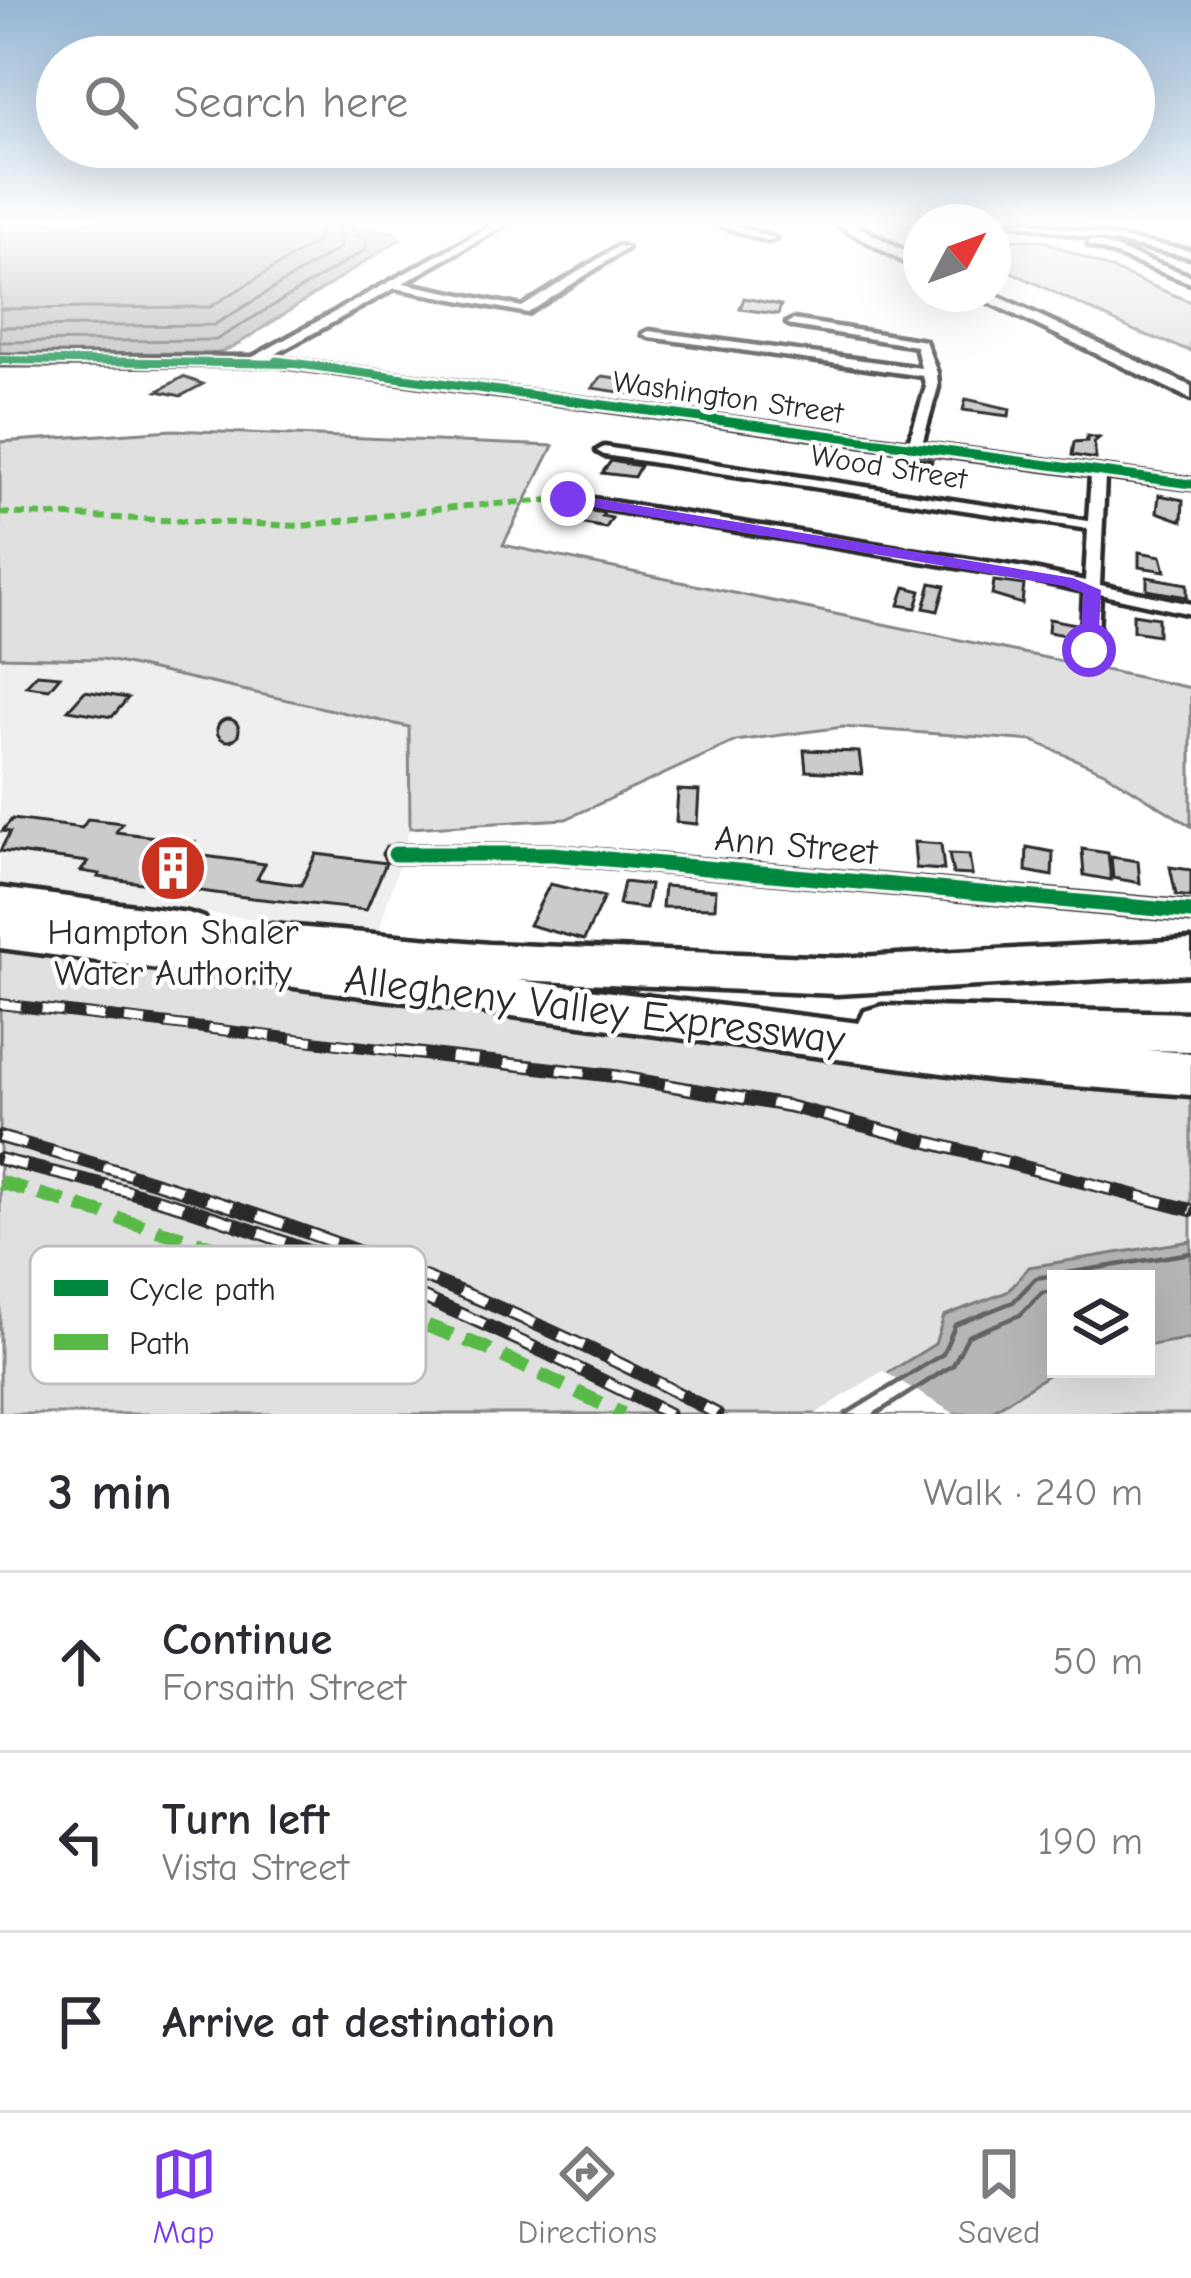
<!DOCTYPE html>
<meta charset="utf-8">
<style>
:root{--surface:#fff;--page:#f2f2f3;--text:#2b2b33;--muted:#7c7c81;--line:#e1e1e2;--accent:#7c3aed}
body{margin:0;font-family:"Comic Neue",sans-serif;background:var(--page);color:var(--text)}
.controls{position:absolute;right:36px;bottom:36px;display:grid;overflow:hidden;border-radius:0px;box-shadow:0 12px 48px #0002}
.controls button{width:108px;height:108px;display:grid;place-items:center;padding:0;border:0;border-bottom:3px solid var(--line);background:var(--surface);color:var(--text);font:60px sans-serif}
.compass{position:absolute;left:903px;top:204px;width:108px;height:108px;border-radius:50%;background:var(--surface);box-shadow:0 12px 48px #0002;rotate:49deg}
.stop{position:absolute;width:36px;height:36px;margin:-27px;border:9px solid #7c3aed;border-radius:50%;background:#fff}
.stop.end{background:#7c3aed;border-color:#fff;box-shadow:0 3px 12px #0008}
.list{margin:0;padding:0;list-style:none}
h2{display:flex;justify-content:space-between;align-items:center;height:156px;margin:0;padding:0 48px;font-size:51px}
h2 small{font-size:39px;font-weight:400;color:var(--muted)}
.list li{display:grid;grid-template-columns:78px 1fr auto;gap:36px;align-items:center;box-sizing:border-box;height:180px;padding:0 48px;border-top:3px solid var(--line)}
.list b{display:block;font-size:45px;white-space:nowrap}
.list p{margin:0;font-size:39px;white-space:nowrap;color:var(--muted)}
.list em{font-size:39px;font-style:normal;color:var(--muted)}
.icon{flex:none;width:66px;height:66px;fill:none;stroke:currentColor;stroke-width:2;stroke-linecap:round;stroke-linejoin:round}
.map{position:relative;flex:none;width:1191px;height:1414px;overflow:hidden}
.search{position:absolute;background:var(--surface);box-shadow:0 12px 48px #0002;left:36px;right:36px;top:36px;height:132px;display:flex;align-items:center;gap:30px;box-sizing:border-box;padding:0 42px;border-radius:66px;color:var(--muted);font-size:45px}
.sheet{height:696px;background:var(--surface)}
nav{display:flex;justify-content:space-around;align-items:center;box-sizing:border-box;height:168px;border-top:3px solid var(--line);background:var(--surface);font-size:33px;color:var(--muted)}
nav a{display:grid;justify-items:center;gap:6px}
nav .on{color:var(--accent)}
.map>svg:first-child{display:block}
.built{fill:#efefef}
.green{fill:#e0e0e0;stroke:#868686;stroke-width:3;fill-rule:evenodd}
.water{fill:#b6b6b6;stroke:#7e7e7e;stroke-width:3}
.pier{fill:#fff}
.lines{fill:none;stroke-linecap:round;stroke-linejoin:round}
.shore-far1{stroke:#636363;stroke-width:3}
.shore{stroke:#636363;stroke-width:4.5}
.building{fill:#cbcbcb;stroke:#2b2b2b;stroke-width:3}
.street-casing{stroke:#2b2b2b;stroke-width:9}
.secondary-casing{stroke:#2b2b2b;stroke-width:9}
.highway-casing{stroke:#2b2b2b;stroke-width:9}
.street{fill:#fff;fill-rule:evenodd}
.secondary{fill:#fff;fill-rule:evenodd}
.highway{fill:#fff;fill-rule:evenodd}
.rail-far1-casing{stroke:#2b2b2b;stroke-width:12}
.rail-casing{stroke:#2b2b2b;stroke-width:14}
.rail-far1{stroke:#fff;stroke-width:8;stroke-dasharray:21;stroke-linecap:butt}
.rail{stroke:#fff;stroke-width:9;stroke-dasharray:27;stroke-linecap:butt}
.quiet-far1{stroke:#58b947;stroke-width:6;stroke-dasharray:10 6;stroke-linecap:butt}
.quiet{stroke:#58b947;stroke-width:14;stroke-dasharray:27 14;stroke-linecap:butt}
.cycleway-far2-casing{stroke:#fff;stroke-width:12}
.cycleway-far1-casing{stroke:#fff;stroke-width:15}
.cycleway-casing{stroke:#fff;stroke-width:22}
.cycleway-far2{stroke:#00873e;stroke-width:8}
.cycleway-far1{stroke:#00873e;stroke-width:9}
.cycleway{stroke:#00873e;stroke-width:15}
.route{fill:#7c3aed}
.labels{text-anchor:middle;stroke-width:9;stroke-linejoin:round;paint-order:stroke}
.far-street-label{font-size:30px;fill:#2b2b2b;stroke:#fff}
.street-label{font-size:36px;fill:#2b2b2b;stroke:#fff}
.poi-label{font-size:36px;fill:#2b2b2b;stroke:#fff}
.near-street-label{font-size:42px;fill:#2b2b2b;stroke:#fff}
.key{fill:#fff;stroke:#bfbfbf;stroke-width:3}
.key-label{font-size:33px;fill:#2b2b2b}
</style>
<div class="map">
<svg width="1191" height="1414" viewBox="0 0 1191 1414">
<rect width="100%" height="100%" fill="#fff"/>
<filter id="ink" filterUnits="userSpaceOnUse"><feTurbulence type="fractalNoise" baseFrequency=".00833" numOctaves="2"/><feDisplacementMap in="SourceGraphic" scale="24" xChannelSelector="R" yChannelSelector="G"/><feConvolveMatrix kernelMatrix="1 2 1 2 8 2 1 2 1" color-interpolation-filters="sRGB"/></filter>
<g filter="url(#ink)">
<path class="built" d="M0,657L103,659L410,727V828L378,934L0,888Z"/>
<g class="green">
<path d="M1014,239L1044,241L1191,302V351L1135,331L1001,267L1003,248Z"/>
<path d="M173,430L553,446L503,545L1191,688V826L1104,772L1033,741L843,727L736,741L566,819L410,828L409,727L103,659L0,657V442Z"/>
<path d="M0,948L984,1078L1191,1089V1414H0ZM1056,1279H1146V1369H1056Z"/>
</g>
<g class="water">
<path d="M0,222H326L393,232L400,239L235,346L218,353L0,354Z"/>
<path d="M1191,1241V1338L1146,1346V1279H1056L1057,1369L988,1414H821L935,1344L944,1316L1007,1292L1029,1267Z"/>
</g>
<path class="pier" d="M883,1371L955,1414H815Z"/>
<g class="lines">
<g class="shore-far1">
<path d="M0,309L210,307L318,241L319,222"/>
<path d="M0,327L214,325L340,248L337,222"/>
<path d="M0,342L216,340L365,250L367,243L355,234L352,222"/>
</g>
<g class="shore">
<path d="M845,1414L943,1354L955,1325L1013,1302L1036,1278L1191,1253"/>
<path d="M876,1414L953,1365L968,1336L1020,1315L1042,1293L1056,1290"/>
</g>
</g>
<g class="building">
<path d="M744,298L781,305L778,314L740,309Z"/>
<path d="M602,376L662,384L653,397L592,388Z"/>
<path d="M183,377L203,384L181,396L158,391Z"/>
<path d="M966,399L1010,409L1009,416L963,410Z"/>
<path d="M1087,436L1099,438L1094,442L1096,459L1072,455L1074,442L1087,441Z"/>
<path d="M902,456L932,460L929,474L898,469Z"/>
<path d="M611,461L622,463L640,466L634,477L602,473Z"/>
<path d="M1159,495L1183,500L1182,521L1157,512Z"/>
<path d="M585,510L604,513L602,516L612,518L606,528L580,523Z"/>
<path d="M1139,552L1161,556L1165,571L1139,567Z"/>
<path d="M1147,577L1187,584V597L1147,590Z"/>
<path d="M994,581L1024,585L1022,604L992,595Z"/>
<path d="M931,583L945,586L938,611L924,608Z"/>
<path d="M905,587L921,591L916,608L899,605Z"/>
<path d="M1133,614L1158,618V635L1133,631Z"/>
<path d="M1049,619L1076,624L1075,637L1048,632Z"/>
<path d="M37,674L60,676L49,689L26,686Z"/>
<path d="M85,691L128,698L112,717L68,710Z"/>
<circle cx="228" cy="730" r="11"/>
<path d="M804,750L859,752L862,774L806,771Z"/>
<path d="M678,790L699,791L697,824L676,822Z"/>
<path d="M12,819L82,828L88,819L122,823L116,832L195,842L189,854L265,864L257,879L301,885L316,854L386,863L366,910L252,898L98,877L100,874L81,871L88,862L0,851L10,832L2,831Z"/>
<path d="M914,842L941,844L944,870L916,868Z"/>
<path d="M1027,847L1053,852L1052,876L1026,871Z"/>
<path d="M1082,849L1108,853L1111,880L1084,875Z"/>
<path d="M949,854L969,855L972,875L953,874Z"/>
<path d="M1111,857L1138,861L1140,883L1113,878Z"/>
<path d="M1170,867L1191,870V897L1176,895Z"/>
<path d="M624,882L650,885L646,908L619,905Z"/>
<path d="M550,884L604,897L584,940L529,925Z"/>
<path d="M664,886L716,890L715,908L662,907Z"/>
</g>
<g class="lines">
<g class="street-casing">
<g id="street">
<path d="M498,222H510L403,283L522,307L619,246L627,248L528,313L395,288L270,357L909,442L926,387L923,376L649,337L643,334L649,331L921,368L916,346L793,326L787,323L793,320L925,341L937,373L938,387L922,444L1191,480V488L1105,477L1100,585L1191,604V614L1100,594L1097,650L1089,655L1081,650L1084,591L1024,578L568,503L561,499L568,495L1024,568L1085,581L1088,529L604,455L597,451L604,447L1088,521L1091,475L276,365L0,364V356L253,357Z"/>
<path d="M710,222H725L775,239L767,241Z"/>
<path d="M1011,222H1031L1191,251V257Z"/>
<path d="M1089,241H1095L1191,276V283L1089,245Z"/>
<path d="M395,847H552L1191,904V920L552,861H395L388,859L385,854L388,849Z"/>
</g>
</g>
<g class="secondary-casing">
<g id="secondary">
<path d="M832,222H850L921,260V271Z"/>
<path d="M972,294H993L1191,386V399Z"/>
</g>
</g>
<g class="highway-casing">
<path id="highway" d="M0,888L188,913L204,918L210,930L204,940L252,946L256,930L272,925L489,944L837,958L1191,940V974L837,994L517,980L859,1023L865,1011L882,1006L1191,1013V1051L1146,1050L1191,1053V1095L995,1080L0,948Z"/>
</g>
<use href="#street" class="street"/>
<use href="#secondary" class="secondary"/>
<use href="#highway" class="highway"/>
<g class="rail-far1-casing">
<path id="rail-far1" d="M0,1004L423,1054"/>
</g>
<g class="rail-casing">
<g id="rail">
<path d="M397,1051L614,1076L788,1106L1191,1210"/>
<path d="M0,1137C250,1206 489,1289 717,1414"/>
<path d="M0,1159C65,1176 132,1190 196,1211C359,1265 516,1335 669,1414"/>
</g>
</g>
<use href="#rail-far1" class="rail-far1"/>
<use href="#rail" class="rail"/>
<path class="quiet-far1" d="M0,513L302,526L453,507L568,499"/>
<path class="quiet" d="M0,1182L242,1256L481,1346L623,1414"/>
<g class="cycleway-far2-casing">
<path id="cycleway-far2" d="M0,360L299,364"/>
</g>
<g class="cycleway-far1-casing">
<path id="cycleway-far1" d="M277,361L1191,484"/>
</g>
<g class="cycleway-casing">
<path id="cycleway" d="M395,854H552L1191,912"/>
</g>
<use href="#cycleway-far2" class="cycleway-far2"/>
<use href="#cycleway-far1" class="cycleway-far1"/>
<use href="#cycleway" class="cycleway"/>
</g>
</g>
<linearGradient id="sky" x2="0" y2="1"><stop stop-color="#94b5d4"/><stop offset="0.53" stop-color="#fff"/><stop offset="1" stop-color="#fff" stop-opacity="0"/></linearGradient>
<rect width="1191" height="420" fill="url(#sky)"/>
<path class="route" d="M568,494L1073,578L1101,590L1098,650L1089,655L1080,650L1083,593L1064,586L563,502L560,499Z"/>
<defs>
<g id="building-disc" transform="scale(3.45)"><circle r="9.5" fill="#c8321e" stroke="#fff"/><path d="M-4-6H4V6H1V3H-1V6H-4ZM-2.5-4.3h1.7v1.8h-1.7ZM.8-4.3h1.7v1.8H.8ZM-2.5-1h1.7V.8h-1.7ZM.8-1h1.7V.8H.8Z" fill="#fff"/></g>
</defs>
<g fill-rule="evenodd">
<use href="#building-disc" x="173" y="868"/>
</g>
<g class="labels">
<g class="far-street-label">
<text transform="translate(728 397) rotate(8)" y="10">Washington Street</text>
<text transform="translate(889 467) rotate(9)" y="10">Wood Street</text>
</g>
<g class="street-label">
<text transform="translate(796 844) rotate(5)" y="13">Ann Street</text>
</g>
<g class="poi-label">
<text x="173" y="944">Hampton Shaler<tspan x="173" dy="41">Water Authority</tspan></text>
</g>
<g class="near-street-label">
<text transform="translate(595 1008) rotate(7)" y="15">Allegheny Valley Expressway</text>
</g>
</g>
<rect x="30" y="1246" width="396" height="138" rx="18" class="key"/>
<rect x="54" y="1280" width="54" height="16" fill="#00873e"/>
<rect x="54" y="1334" width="54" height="16" fill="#58b947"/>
<g class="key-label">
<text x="129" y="1300">Cycle path</text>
<text x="129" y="1354">Path</text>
</g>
</svg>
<div class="controls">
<button><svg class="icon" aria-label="layers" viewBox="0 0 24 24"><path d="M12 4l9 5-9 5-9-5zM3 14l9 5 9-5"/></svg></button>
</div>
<svg class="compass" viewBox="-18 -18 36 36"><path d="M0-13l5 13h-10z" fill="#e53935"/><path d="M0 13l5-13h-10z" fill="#7c7c81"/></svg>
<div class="stop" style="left:1089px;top:650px"></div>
<div class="stop end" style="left:568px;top:499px"></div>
<div class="search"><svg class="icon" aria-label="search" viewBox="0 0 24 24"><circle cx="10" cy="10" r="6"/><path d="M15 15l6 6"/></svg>Search here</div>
</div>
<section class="sheet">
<h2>3 min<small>Walk · 240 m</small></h2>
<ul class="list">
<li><svg class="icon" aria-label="ahead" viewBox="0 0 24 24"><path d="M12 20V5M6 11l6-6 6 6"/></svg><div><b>Continue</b><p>Forsaith Street</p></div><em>50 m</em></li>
<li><svg class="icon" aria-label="left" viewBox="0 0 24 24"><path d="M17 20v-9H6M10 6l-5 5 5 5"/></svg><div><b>Turn left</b><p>Vista Street</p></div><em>190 m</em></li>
<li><svg class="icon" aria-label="arrive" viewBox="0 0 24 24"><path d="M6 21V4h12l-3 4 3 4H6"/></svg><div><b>Arrive at destination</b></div></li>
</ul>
</section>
<nav>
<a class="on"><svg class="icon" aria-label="map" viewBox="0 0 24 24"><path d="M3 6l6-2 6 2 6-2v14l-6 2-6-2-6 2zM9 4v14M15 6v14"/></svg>Map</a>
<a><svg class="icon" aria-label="directions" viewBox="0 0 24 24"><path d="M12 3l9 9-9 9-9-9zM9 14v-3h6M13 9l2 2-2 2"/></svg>Directions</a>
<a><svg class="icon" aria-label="saved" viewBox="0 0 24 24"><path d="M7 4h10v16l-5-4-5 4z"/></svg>Saved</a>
</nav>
